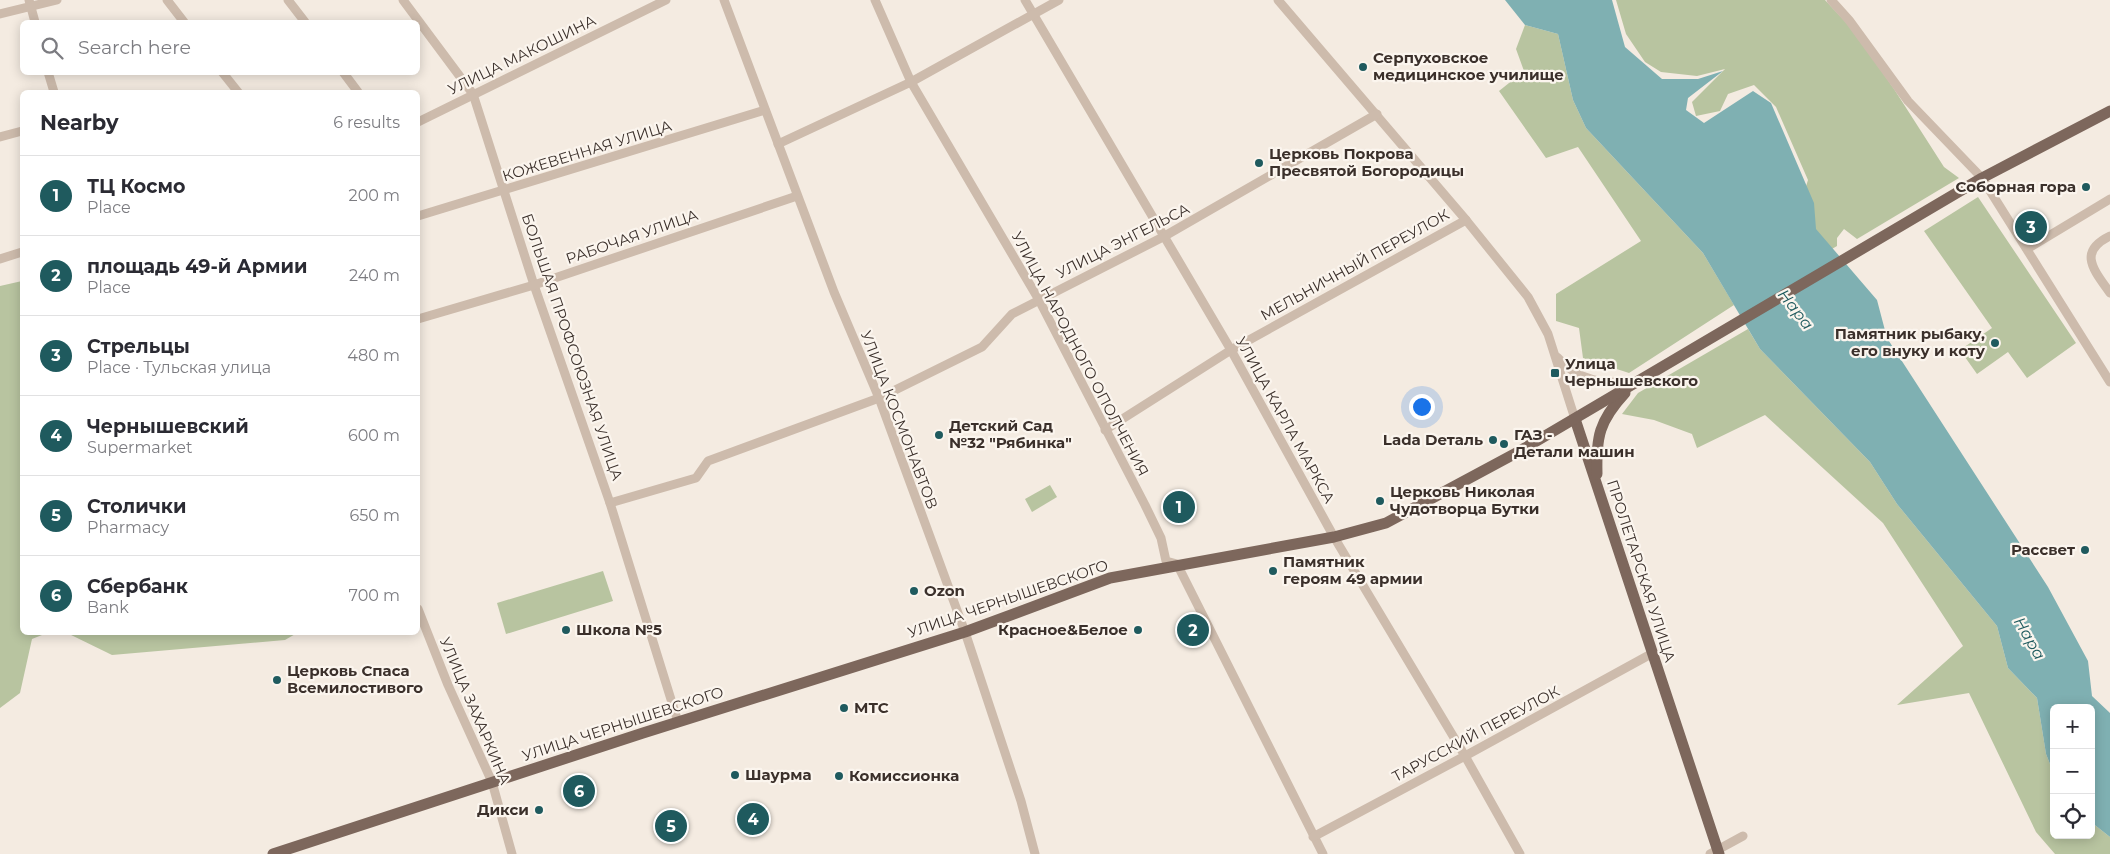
<!DOCTYPE html>
<meta charset="utf-8">
<style>
:root{--surface:#fff;--page:#f2f2f3;--text:#2b2b33;--muted:#7c7c81;--line:#e1e1e2;--accent:#1f5a5e}
body{margin:0;font-family:Montserrat,sans-serif;background:var(--page);color:var(--text)}
.controls{position:absolute;right:15px;bottom:15px;display:grid;overflow:hidden;border-radius:8px;box-shadow:0 2px 12px #0003}
.controls button{width:45px;height:45px;display:grid;place-items:center;padding:0;border:0;border-bottom:1px solid var(--line);background:var(--surface);color:var(--text);font:25px sans-serif}
.you{position:absolute;left:1421px;top:406px;width:18px;height:18px;margin:-12px;border:4px solid #fff;border-radius:50%;background:#1a73e8;box-shadow:0 0 0 8px #1a73e833}
.badge{display:grid;place-items:center;width:32px;height:32px;border-radius:50%;background:var(--accent);color:#fff;font-size:16px;font-weight:700}
.pin{position:absolute;translate:-50% -50%;border:2px solid #fff;box-shadow:0 1px 5px #0006}
.list{margin:0;padding:0;list-style:none}
h2{display:flex;justify-content:space-between;align-items:center;height:65px;margin:0;padding:0 20px;font-size:21px}
h2 small{font-size:16px;font-weight:400;color:var(--muted)}
.list li{display:grid;grid-template-columns:32px 1fr auto;gap:15px;align-items:center;box-sizing:border-box;height:80px;padding:0 20px;border-top:1px solid var(--line)}
.list b{display:block;font-size:19px;white-space:nowrap}
.list p{margin:0;font-size:16px;white-space:nowrap;color:var(--muted)}
.list em{font-size:16px;font-style:normal;color:var(--muted)}
.icon{flex:none;width:28px;height:28px;fill:none;stroke:currentColor;stroke-width:2;stroke-linecap:round;stroke-linejoin:round}
.map{position:relative;flex:none;width:2110px;height:854px;overflow:hidden}
.search{position:absolute;background:var(--surface);box-shadow:0 2px 12px #0003;left:20px;top:20px;width:400px;height:55px;display:flex;align-items:center;gap:12px;box-sizing:border-box;padding:0 18px;border-radius:8px;color:var(--muted);font-size:19px}
.panel{position:absolute;background:var(--surface);box-shadow:0 2px 12px #0003;left:20px;top:90px;width:400px;height:545px;border-radius:8px}
.map>svg:first-child{display:block}
.green{fill:#b8c4a0}
.water{fill:#7fb0b2}
.lines{fill:none;stroke-linecap:round;stroke-linejoin:round}
.minor{stroke:#cdbbac;stroke-width:9}
.major{stroke:#7d675c;stroke-width:11}
.poi-dot{fill:#1f5a5e;stroke:#fbf5ee;stroke-width:2}
.labels{text-anchor:middle;stroke-width:4.5;stroke-linejoin:round;paint-order:stroke}
.street-label{font-size:15px;fill:#3b302b;stroke:#fbf5ee}
.poi-label{font-size:15px;font-weight:bold;fill:#3b302b;stroke:#fbf5ee;text-anchor:start}
.water-label{font-size:16px;font-style:italic;fill:#1f5a5e;stroke:#fbf5ee}
</style>
<div class="map">
<svg width="2110" height="854" viewBox="0 0 2110 854">
<rect width="100%" height="100%" fill="#f4ebe1"/>
<g class="green">
<path d="M1616,0H1825L1854,31L1894,89L1944,167L1959,178L1857,239L1844,229L1837,238V246L1815,259L1800,205L1808,180L1776,107L1754,85L1728,94L1720,111L1696,116L1692,102L1725,69L1697,76L1661,72L1645,62L1626,34Z"/>
<path d="M1525,25L1558,34L1573,100L1586,128L1703,253L1734,305L1629,373L1583,358L1579,328L1556,321V294L1641,241L1578,147L1546,158L1499,91L1524,71L1516,49Z"/>
<path d="M1978,197L2076,343L2027,378L2008,352L1977,374L1960,350L1992,328L1924,231Z"/>
<path d="M22,281V632L47,633L32,639L20,693L0,708V286Z"/>
<path d="M1748,329L1760,349L1870,462L1897,504L1997,626L2008,668L2037,698L2046,754L2054,774V835H2091V822L2110,837V854H2055L2036,832L1969,693L1897,705L1963,646L1883,523L1765,415L1697,448L1692,434L1654,420L1622,414L1638,393Z"/>
<path d="M1050,485L1057,497L1032,512L1025,499Z"/>
<path d="M603,571L613,601L506,634L497,603Z"/>
<path d="M67,633H297L285,640L112,655Z"/>
</g>
<path class="water" d="M1505,0H1612L1625,47L1662,79H1698L1723,71L1688,98L1686,110L1704,123L1753,91L1771,103L1814,203L1816,229L1877,300L1887,338L2048,587L2088,661L2092,696L2110,713V837L2091,822V708H2054V774L2046,754L2037,698L2008,668L1997,626L1897,504L1870,462L1760,349L1703,253L1586,128L1573,100L1558,34L1525,25Z"/>
<g class="lines">
<g class="minor">
<path d="M29,0L35,22"/>
<path d="M167,0L184,22"/>
<path d="M288,0L305,22"/>
<path d="M403,0L473,94L534,285L610,503L678,722"/>
<path d="M724,0L834,292L879,398L965,632L1021,801L1035,854"/>
<path d="M875,0L911,82L1039,300L1145,505L1161,538L1166,561L1177,564L1323,854"/>
<path d="M1025,0L1231,350L1334,537L1465,756L1520,854"/>
<path d="M1278,0L1466,220L1528,297L1548,334L1575,419"/>
<path d="M1831,0L1849,20L1908,101L1982,178L2110,382"/>
<path d="M0,14L57,0"/>
<path d="M48,72L54,92"/>
<path d="M222,72L238,92"/>
<path d="M343,72L358,92"/>
<path d="M418,122L666,0"/>
<path d="M0,137L22,131"/>
<path d="M778,144L911,82L1059,0"/>
<path d="M418,216L765,110"/>
<path d="M2110,236C2077,252 2094,270 2110,293"/>
<path d="M2027,249L2110,199"/>
<path d="M0,259L22,252"/>
<path d="M418,319L534,285L797,196"/>
<path d="M1557,357C1579,382 1604,384 1636,382"/>
<path d="M1105,430L1231,350L1466,220"/>
<path d="M610,503L696,478L708,461L879,398L982,347L1012,314L1163,237L1377,114"/>
<path d="M418,609L448,685L492,782L512,854"/>
<path d="M1313,837L1465,756L1651,654"/>
<path d="M1710,854L1743,836"/>
</g>
<g class="major">
<path d="M1575,419L1719,854"/>
<path d="M1597,474C1596,437 1599,421 1625,393"/>
<path d="M273,854L643,733L965,632L1110,578L1334,537L1386,523L1518,452L1982,178L2110,111"/>
</g>
</g>
<g class="poi-dot">
<circle cx="1363" cy="67" r="5"/>
<circle cx="1259" cy="163" r="5"/>
<circle cx="2086" cy="187" r="5"/>
<circle cx="1995" cy="343" r="5"/>
<rect x="1550" y="368" width="10" height="10" rx="2.5"/>
<circle cx="939" cy="435" r="5"/>
<circle cx="1493" cy="440" r="5"/>
<circle cx="1504" cy="444" r="5"/>
<circle cx="1380" cy="501" r="5"/>
<circle cx="2085" cy="550" r="5"/>
<circle cx="1273" cy="571" r="5"/>
<circle cx="914" cy="591" r="5"/>
<circle cx="566" cy="630" r="5"/>
<circle cx="1138" cy="630" r="5"/>
<circle cx="277" cy="680" r="5"/>
<circle cx="844" cy="708" r="5"/>
<circle cx="735" cy="775" r="5"/>
<circle cx="839" cy="776" r="5"/>
<circle cx="539" cy="810" r="5"/>
</g>
<g class="labels">
<g class="street-label">
<text transform="translate(522 55) rotate(-26)" y="5">УЛИЦА МАКОШИНА</text>
<text transform="translate(587 151) rotate(-17)" y="5">КОЖЕВЕННАЯ УЛИЦА</text>
<text transform="translate(632 237) rotate(-19)" y="5">РАБОЧАЯ УЛИЦА</text>
<text transform="translate(1123 241) rotate(-27)" y="5">УЛИЦА ЭНГЕЛЬСА</text>
<text transform="translate(1355 265) rotate(-29)" y="5">МЕЛЬНИЧНЫЙ ПЕРЕУЛОК</text>
<text transform="translate(572 347) rotate(71)" y="5">БОЛЬШАЯ ПРОФСОЮЗНАЯ УЛИЦА</text>
<text transform="translate(1080 354) rotate(62)" y="5">УЛИЦА НАРОДНОГО ОПОЛЧЕНИЯ</text>
<text transform="translate(899 420) rotate(69)" y="5">УЛИЦА КОСМОНАВТОВ</text>
<text transform="translate(1285 420) rotate(61)" y="5">УЛИЦА КАРЛА МАРКСА</text>
<text transform="translate(1641 571) rotate(72)" y="5">ПРОЛЕТАРСКАЯ УЛИЦА</text>
<text transform="translate(1008 599) rotate(-19)" y="5">УЛИЦА ЧЕРНЫШЕВСКОГО</text>
<text transform="translate(475 711) rotate(67)" y="5">УЛИЦА ЗАХАРКИНА</text>
<text transform="translate(623 724) rotate(-18)" y="5">УЛИЦА ЧЕРНЫШЕВСКОГО</text>
<text transform="translate(1476 734) rotate(-28)" y="5">ТАРУССКИЙ ПЕРЕУЛОК</text>
</g>
<g class="poi-label">
<text x="1373" y="63">Серпуховское<tspan x="1373" dy="17">медицинское училище</tspan></text>
<text x="1269" y="159">Церковь Покрова<tspan x="1269" dy="17">Пресвятой Богородицы</tspan></text>
<text x="2076" y="192" text-anchor="end">Соборная гора</text>
<text x="1985" y="339" text-anchor="end">Памятник рыбаку,<tspan x="1985" dy="17">его внуку и коту</tspan></text>
<text x="1565" y="369">Улица<tspan x="1565" dy="17">Чернышевского</tspan></text>
<text x="949" y="431">Детский Сад<tspan x="949" dy="17">№32 "Рябинка"</tspan></text>
<text x="1514" y="440">ГАЗ -<tspan x="1514" dy="17">Детали машин</tspan></text>
<text x="1483" y="445" text-anchor="end">Lada Dеталь</text>
<text x="1390" y="497">Церковь Николая<tspan x="1390" dy="17">Чудотворца Бутки</tspan></text>
<text x="2075" y="555" text-anchor="end">Рассвет</text>
<text x="1283" y="567">Памятник<tspan x="1283" dy="17">героям 49 армии</tspan></text>
<text x="924" y="596">Ozon</text>
<text x="576" y="635">Школа №5</text>
<text x="1128" y="635" text-anchor="end">Красное&amp;Белое</text>
<text x="287" y="676">Церковь Спаса<tspan x="287" dy="17">Всемилостивого</tspan></text>
<text x="854" y="713">МТС</text>
<text x="745" y="780">Шаурма</text>
<text x="849" y="781">Комиссионка</text>
<text x="529" y="815" text-anchor="end">Дикси</text>
</g>
<g class="water-label">
<text transform="translate(1796 309) rotate(52)" y="6">Нара</text>
<text transform="translate(2030 638) rotate(60)" y="6">Нара</text>
</g>
</g>
</svg>
<div class="controls">
<button>+</button>
<button>−</button>
<button><svg class="icon" aria-label="locate" viewBox="0 0 24 24"><circle cx="12" cy="12" r="6"/><path d="M12 2v4M12 18v4M2 12h4M18 12h4"/></svg></button>
</div>
<div class="you"></div>
<div class="pin badge" style="left:1179px;top:507px">1</div>
<div class="pin badge" style="left:1193px;top:630px">2</div>
<div class="pin badge" style="left:2031px;top:227px">3</div>
<div class="pin badge" style="left:753px;top:819px">4</div>
<div class="pin badge" style="left:671px;top:826px">5</div>
<div class="pin badge" style="left:579px;top:791px">6</div>
<div class="search"><svg class="icon" aria-label="search" viewBox="0 0 24 24"><circle cx="10" cy="10" r="6"/><path d="M15 15l6 6"/></svg>Search here</div>
<section class="panel">
<h2>Nearby<small>6 results</small></h2>
<ul class="list">
<li><span class="badge">1</span><div><b>ТЦ Космо</b><p>Place</p></div><em>200 m</em></li>
<li><span class="badge">2</span><div><b>площадь 49-й Армии</b><p>Place</p></div><em>240 m</em></li>
<li><span class="badge">3</span><div><b>Стрельцы</b><p>Place · Тульская улица</p></div><em>480 m</em></li>
<li><span class="badge">4</span><div><b>Чернышевский</b><p>Supermarket</p></div><em>600 m</em></li>
<li><span class="badge">5</span><div><b>Столички</b><p>Pharmacy</p></div><em>650 m</em></li>
<li><span class="badge">6</span><div><b>Сбербанк</b><p>Bank</p></div><em>700 m</em></li>
</ul>
</section>
</div>
